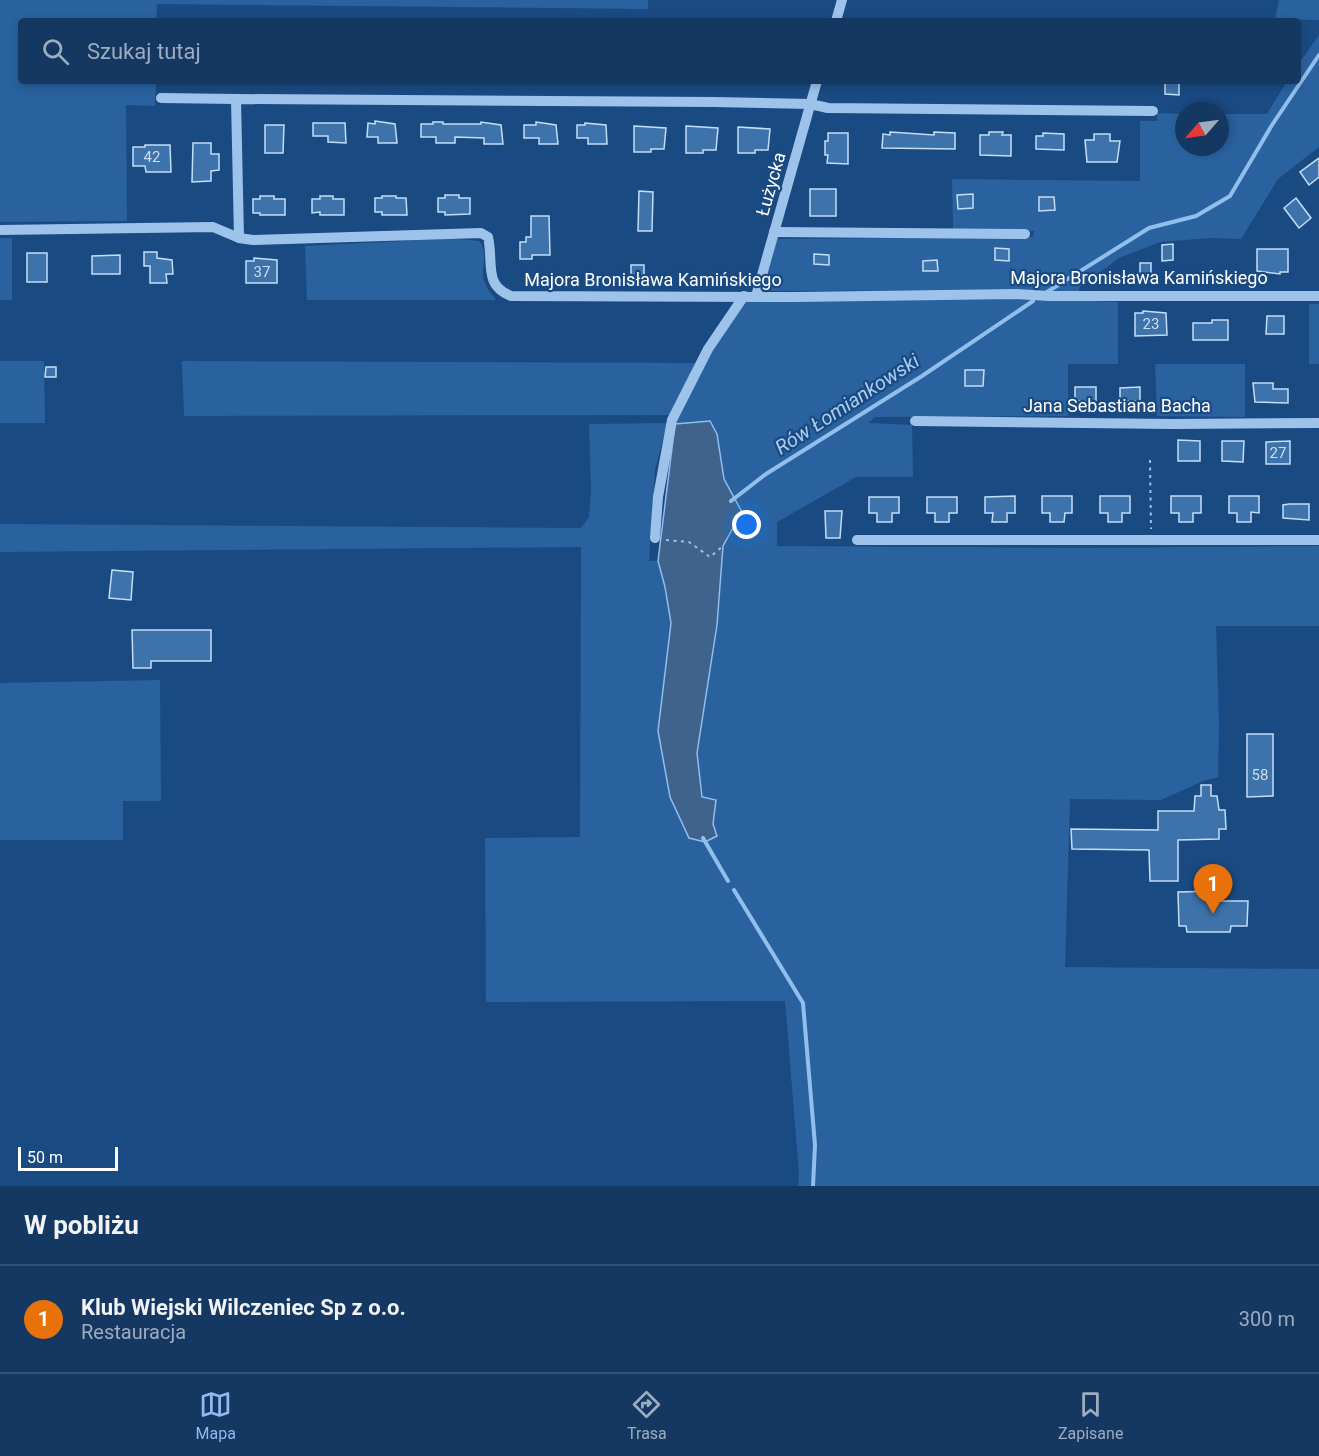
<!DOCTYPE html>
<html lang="pl">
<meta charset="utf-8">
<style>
:root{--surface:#143862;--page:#1d3f68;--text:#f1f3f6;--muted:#9dacbe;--line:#335277;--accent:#90b9f0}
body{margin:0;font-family:Roboto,sans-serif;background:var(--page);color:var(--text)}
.compass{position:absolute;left:1175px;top:102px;width:54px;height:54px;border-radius:50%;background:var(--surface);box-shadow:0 3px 9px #0003;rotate:242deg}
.scale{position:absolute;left:18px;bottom:15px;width:100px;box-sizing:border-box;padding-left:6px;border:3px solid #fff;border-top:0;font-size:16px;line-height:21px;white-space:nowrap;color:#fff;-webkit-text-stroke:4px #1a4a82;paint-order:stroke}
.you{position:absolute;left:747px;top:525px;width:21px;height:21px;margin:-15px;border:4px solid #fff;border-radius:50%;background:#1a73e8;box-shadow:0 0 0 9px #1a73e833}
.badge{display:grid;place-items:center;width:39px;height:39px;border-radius:50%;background:var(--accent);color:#fff;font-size:20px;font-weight:700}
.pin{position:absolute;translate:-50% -50px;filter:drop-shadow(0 2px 3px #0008)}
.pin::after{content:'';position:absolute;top:32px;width:21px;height:18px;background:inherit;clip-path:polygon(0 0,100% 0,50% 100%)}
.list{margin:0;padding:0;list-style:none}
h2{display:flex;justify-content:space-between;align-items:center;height:78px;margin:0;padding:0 24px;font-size:26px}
h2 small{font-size:20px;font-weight:400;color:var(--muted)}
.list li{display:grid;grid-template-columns:39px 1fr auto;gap:18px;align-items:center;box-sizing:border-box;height:108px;padding:0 24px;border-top:2px solid var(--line)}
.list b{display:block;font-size:22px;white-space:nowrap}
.list p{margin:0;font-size:20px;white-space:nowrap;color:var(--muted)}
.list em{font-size:20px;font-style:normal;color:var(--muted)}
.icon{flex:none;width:33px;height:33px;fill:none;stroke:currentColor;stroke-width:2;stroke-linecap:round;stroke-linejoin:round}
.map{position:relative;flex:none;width:1319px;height:1186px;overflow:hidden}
.search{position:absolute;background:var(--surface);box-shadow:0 3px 9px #0003;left:18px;right:18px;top:18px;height:66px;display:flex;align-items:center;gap:15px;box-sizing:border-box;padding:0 21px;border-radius:6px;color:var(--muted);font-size:22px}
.sheet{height:186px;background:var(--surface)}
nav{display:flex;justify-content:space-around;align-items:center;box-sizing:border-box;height:84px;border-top:2px solid var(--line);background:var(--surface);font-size:16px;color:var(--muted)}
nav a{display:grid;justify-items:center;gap:3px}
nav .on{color:var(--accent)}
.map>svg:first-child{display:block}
.green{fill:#29629f}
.water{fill:#3f638c;stroke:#91beed;stroke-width:1.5}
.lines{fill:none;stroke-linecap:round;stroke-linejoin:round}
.stream{stroke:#91beed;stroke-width:4}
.building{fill:#3e72aa;stroke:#c3ddf8;stroke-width:1.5}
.path{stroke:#9ec3eb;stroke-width:2;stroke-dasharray:3 4.5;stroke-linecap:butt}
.minor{stroke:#9ec3eb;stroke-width:10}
.labels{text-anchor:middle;stroke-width:4.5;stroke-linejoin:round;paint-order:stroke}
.number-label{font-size:15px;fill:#cfdcea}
.street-label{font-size:18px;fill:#fff;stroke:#1a4a82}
.water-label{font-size:20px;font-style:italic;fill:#aacdf2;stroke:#1a4a82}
</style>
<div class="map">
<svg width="1319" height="1186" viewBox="0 0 1319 1186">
<rect width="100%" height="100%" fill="#1a4a82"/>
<g class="green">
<path d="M0,0H648V9L157,4L156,21H21V81H156L155,106L126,105L127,221L0,222Z"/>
<path d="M1279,0H1319V20L1275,19Z"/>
<path d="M1319,35V147L1278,179L1241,239L1210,238L1160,242L1119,258L1079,288V293L1035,290L771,291L765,279L777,239L1033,237L1034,231L953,229L952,179L1140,181V121H1157V113L1184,114V147H1220V114H1267L1287,81H1298V65Z"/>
<path d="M435,237L479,241C490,254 479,270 485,283C487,289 493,295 496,300H307L305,246L404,241Z"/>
<rect x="0" y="238" width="12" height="62"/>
<path d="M1048,299L1118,302V364H1068V416L875,417L868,423L912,425L913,477H856L777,522V546L1075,548L1319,546V626H1216L1219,725L1218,777L1203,781L1161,800L1070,799L1065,967L1319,969V1186H798L799,1174L785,1001L486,1002L485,838L580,837L581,547L0,552V524L581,528L589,517L591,490L589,424L667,423L655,470L649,561H658L665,587L671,623L658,731L716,836L713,824L715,800L702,797L697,753L717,625L723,546L742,512L724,479L720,461L675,424L704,362L747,300Z"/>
<rect x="1309" y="304" width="10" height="60"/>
<path d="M0,361H44L45,423H0Z"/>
<path d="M182,361L695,363L672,415L184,416Z"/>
<path d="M1155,364H1245V417L1157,416Z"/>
<path d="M160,680L161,801H123V840H0V683Z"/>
</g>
<path class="water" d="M710,421L717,434L724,479L742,512L723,546L717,625L697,753L702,797L716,800L713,824L717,836L705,842L689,838L670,797L658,731L671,623L665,587L658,561L675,424Z"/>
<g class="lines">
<g class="stream">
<path d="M1047,292L1149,228L1196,216L1230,196L1272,125L1319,55"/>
<path d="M731,501L766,474L922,376L1033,301"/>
<path d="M703,838L728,881"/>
<path d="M734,890L803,1003L815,1145L813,1186"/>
</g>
</g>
<g class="building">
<path d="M1165,81H1179V95L1165,94Z"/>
<path d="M375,121L395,124L397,143H378V137H367L368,123L375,124Z"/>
<path d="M433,122H443V124H481V122L501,125L503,144H484V138L455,137V143H436V137H421V124H433Z"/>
<path d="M536,122L556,125L558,144H539V138H524V125H536Z"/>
<path d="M313,123H345L346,143L328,142V136H313Z"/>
<path d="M585,123L606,125L607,144H588V138H577V125H585Z"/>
<path d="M265,125H284L283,153H265Z"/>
<path d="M634,126L666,128L664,149H651V152H634Z"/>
<path d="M686,126L718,128L716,150H703V153H686Z"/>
<path d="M738,127L770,129L768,150H755V153H738Z"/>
<path d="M890,132L934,135V132L955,133V149L882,148L883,134L890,135Z"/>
<path d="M989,132H1003L1002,135H1011V156L980,155V135H989Z"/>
<path d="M828,133H848V164L827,163L828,155H825V141H828Z"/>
<path d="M1043,133L1064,134V150L1036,149V136H1043Z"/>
<path d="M1094,134H1110V141H1120L1117,162H1087L1085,140H1094Z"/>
<path d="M193,143H211V154H219V170L211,171V181L192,182Z"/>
<path d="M145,145H170L171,172H146L145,166H133V147H145Z"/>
<path d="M1319,158V177L1309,185L1300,172Z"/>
<rect x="810" y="189" width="26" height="27"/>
<path d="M639,191L653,192L652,231H638Z"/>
<path d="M973,194V208L958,209L957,195Z"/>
<path d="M445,195H459V198H470V214L445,215V212H438V198H445Z"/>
<path d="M260,196H274V199H285V215H260V213H253V199H260Z"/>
<path d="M320,196H333V199H344V215H320V212L312,213V199H320Z"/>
<path d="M382,196H396V198H406L407,215H382V212H375V198H382Z"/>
<path d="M1039,197H1054L1055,210L1039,211Z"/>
<path d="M1296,198L1311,218L1299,228L1284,208Z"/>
<path d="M531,216H549L550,255H532V259H520V242H526V237H531Z"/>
<path d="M1173,244V260L1162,261V245Z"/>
<path d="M995,248L1009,249V261L995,260Z"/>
<path d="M1257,249H1288V272H1280V274L1257,271Z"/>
<path d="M144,252H157V258L172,260L173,274H166L167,283H150V266H144Z"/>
<rect x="27" y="253" width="20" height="29"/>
<path d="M814,254L829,255V265L814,264Z"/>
<path d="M120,255V274H92V256Z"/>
<path d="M254,258L277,260V283H246V261H254Z"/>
<path d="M937,260L938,271H923V261Z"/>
<rect x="1140" y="263" width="11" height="13"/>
<rect x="631" y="265" width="13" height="15"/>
<path d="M1143,311L1166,313L1167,335L1135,336V313H1143Z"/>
<path d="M1267,316H1284V334H1266Z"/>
<path d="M1212,320H1228V340H1193V323H1212Z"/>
<path d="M46,367H56V377H45Z"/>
<path d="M965,370H984L983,386H965Z"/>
<path d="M1253,383H1273V389H1288V403L1255,402Z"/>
<rect x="1075" y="387" width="21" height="14"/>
<path d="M1140,387V401H1120V388Z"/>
<path d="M1178,440L1200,441V461H1178Z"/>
<path d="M1222,441H1244L1243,462L1222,461Z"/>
<path d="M1290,441V464H1266V442Z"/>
<path d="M1015,496V513H1007V522H992L993,513H985V497Z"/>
<path d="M1042,496H1072V513H1065L1064,522H1050V513H1042Z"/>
<path d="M1100,496H1130V513H1122V522H1108V513H1100Z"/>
<path d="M1171,496H1201V513H1193V522H1179V513H1171Z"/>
<path d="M1229,496H1259V513L1251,512V522H1237V513H1229Z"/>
<path d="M869,497H899V513H892V522H877V513H869Z"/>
<path d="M927,497H957V513H949V522H935V513H927Z"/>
<path d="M1289,504H1309V520L1283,518V505Z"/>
<path d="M825,511H842L840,538H826Z"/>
<path d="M112,570L133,572L131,600L109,598Z"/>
<path d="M132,630H211V661H151V668H133Z"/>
<path d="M1247,734H1273V796L1247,797Z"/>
<path d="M1201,785H1211V796H1217L1219,810H1225L1226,829H1219V839L1178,840V881H1150L1149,850L1072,849L1071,829L1158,830V811H1194L1195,796H1201Z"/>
<path d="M1219,891V901H1248L1247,926H1231L1230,932H1187L1186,926H1179L1178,892Z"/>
</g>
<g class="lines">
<g class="path">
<path d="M1150,460L1151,529"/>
<path d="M666,540L689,542L710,557L723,546"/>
</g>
<g class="minor">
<path d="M836,21L842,0"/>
<path d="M161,98L236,99"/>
<path d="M0,230L213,227L239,238L253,240L481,233L488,237C494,263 483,285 511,296L796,297L1016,294L1049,296H1319"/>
<path d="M774,232L1025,234"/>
<path d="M239,238L236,99L713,102L810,104L828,108L1153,111"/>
<path d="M756,296L817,81"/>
<path d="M915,421L1172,424L1319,423"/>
<path d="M655,538L658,497L672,420L708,349L744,296"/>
<path d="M857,540H1319"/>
</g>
</g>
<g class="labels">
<g class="number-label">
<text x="152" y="162">42</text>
<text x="262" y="277">37</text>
<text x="1151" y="329">23</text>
<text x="1278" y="458">27</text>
<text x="1260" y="780">58</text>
</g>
<g class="street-label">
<text transform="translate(771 184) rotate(-74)" y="6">Łużycka</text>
<text x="1139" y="284">Majora Bronisława Kamińskiego</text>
<text x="653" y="286">Majora Bronisława Kamińskiego</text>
<text x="1117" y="412">Jana Sebastiana Bacha</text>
</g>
<g class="water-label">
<text transform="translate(847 404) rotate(-33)" y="7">Rów Łomiankowski</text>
</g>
</g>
</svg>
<svg class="compass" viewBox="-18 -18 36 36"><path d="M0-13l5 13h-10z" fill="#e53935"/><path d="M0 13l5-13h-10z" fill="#9dacbe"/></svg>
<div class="scale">50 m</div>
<div class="you"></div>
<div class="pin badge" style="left:1213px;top:914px;background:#e8710a">1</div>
<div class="search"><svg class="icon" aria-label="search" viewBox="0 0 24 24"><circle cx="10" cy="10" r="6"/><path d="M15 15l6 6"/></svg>Szukaj tutaj</div>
</div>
<section class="sheet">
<h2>W pobliżu<small></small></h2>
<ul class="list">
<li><span class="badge" style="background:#e8710a">1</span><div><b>Klub Wiejski Wilczeniec Sp z o.o.</b><p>Restauracja</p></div><em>300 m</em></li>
</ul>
</section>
<nav>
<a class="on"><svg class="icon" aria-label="map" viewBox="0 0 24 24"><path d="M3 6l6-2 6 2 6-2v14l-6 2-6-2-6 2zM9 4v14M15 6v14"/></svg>Mapa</a>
<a><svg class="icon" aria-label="directions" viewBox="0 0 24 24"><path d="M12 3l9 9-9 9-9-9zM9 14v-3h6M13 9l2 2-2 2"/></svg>Trasa</a>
<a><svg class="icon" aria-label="saved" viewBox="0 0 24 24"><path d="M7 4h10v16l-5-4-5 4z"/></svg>Zapisane</a>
</nav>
